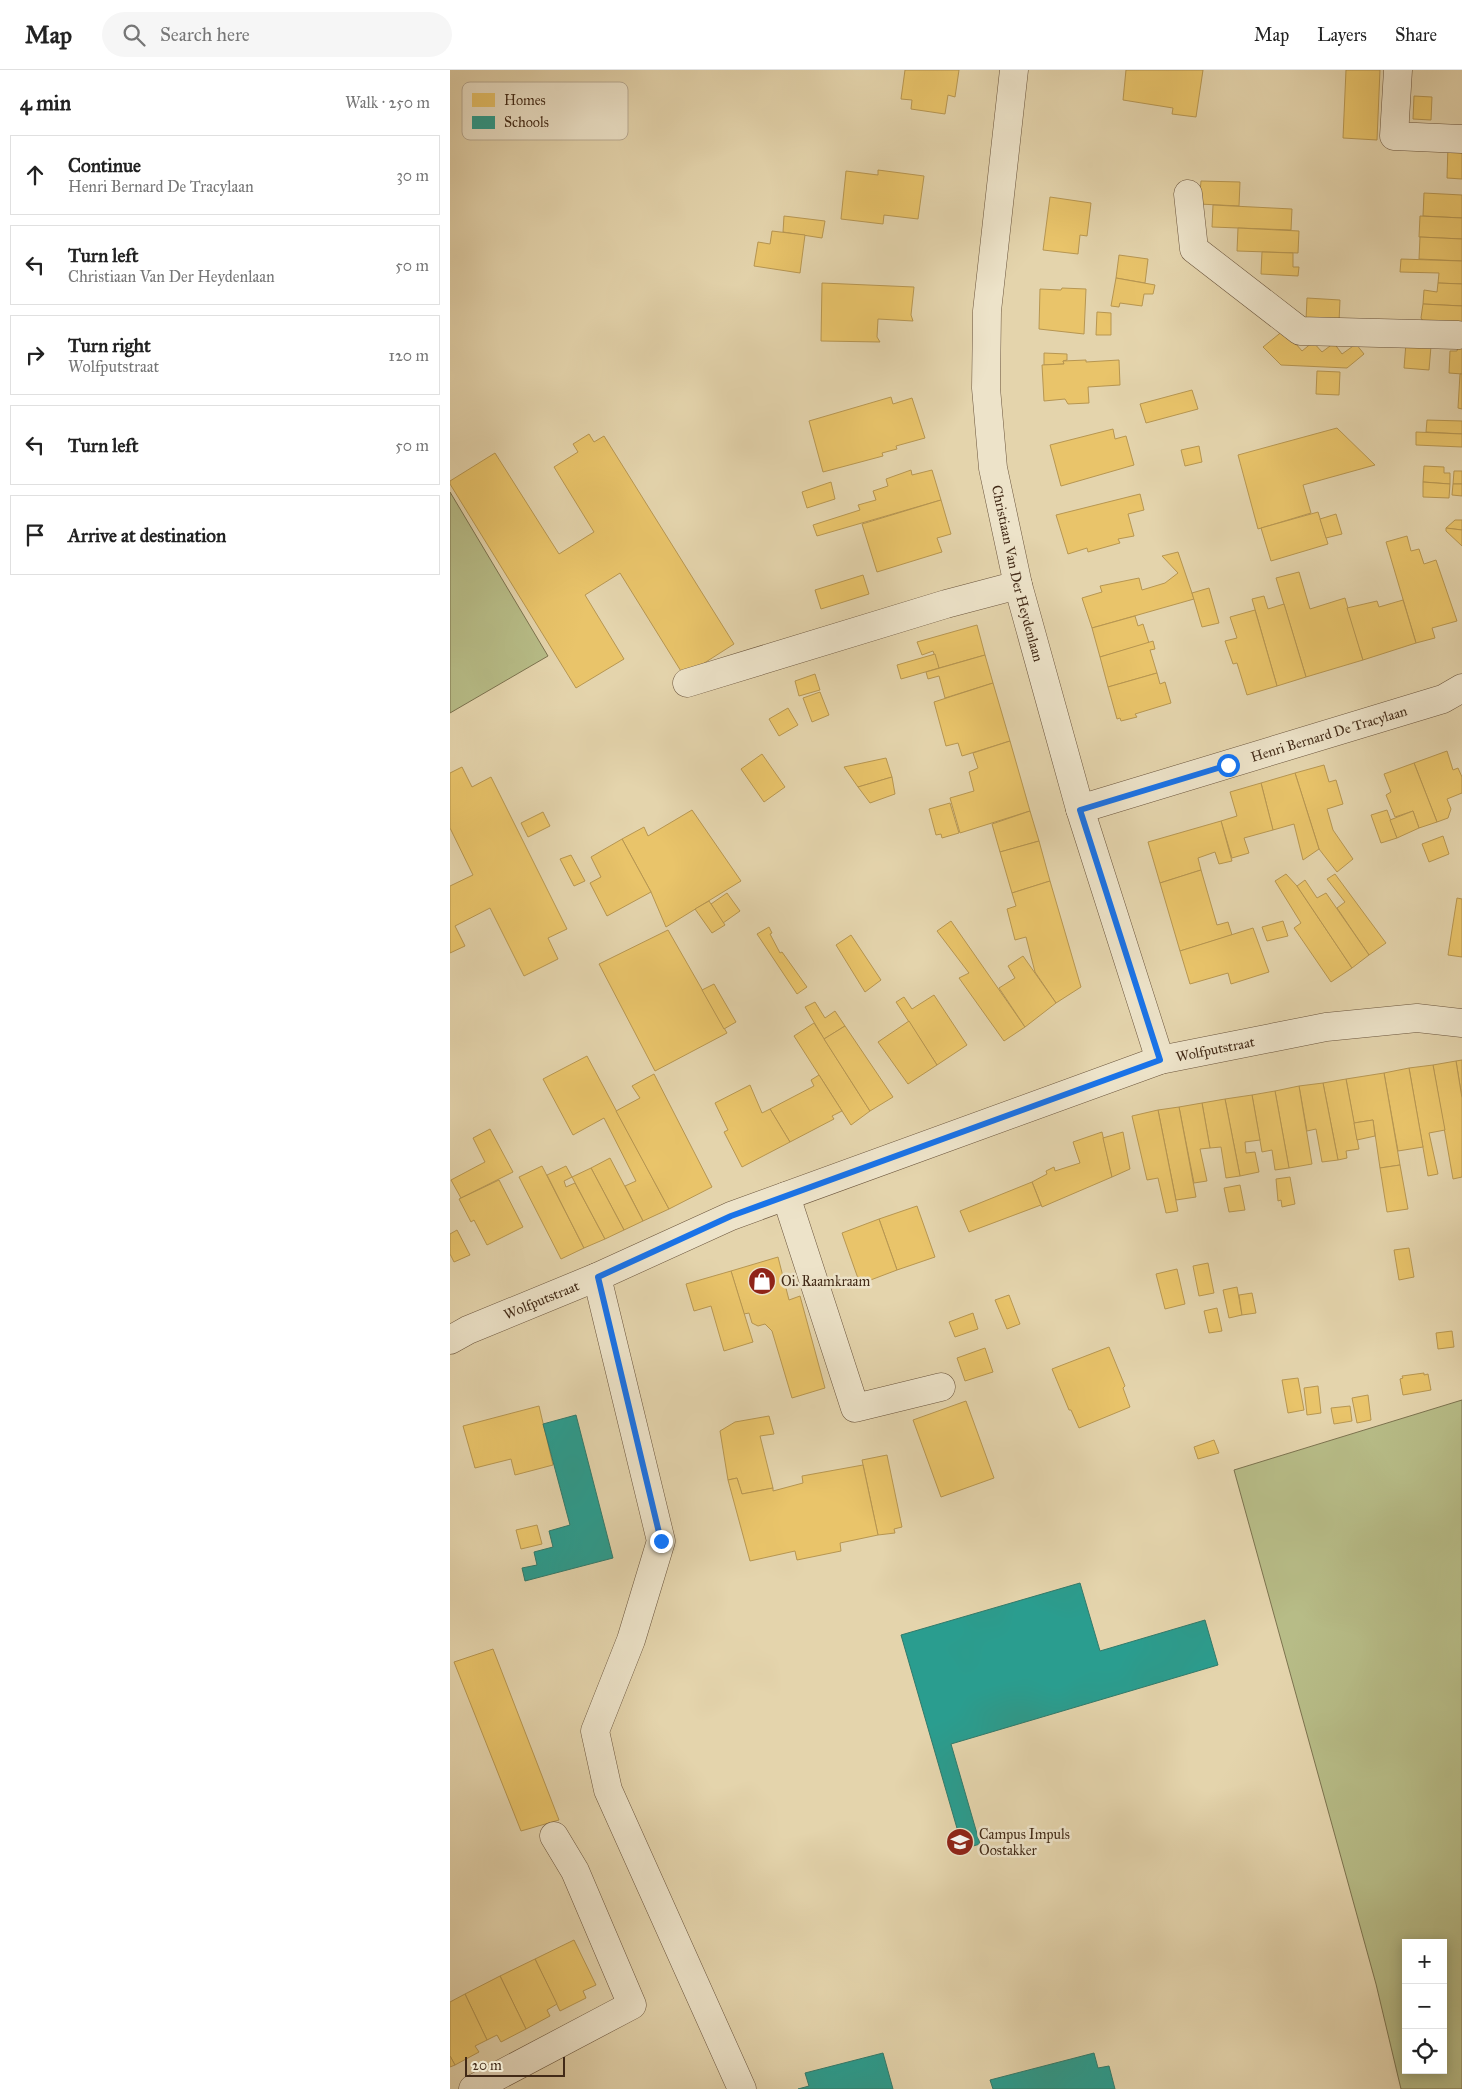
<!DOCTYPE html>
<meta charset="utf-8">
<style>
:root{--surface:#fff;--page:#f6f6f6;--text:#222;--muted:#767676;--line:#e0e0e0}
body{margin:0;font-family:"IM FELL Great Primer",serif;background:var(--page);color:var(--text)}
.controls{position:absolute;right:15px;bottom:15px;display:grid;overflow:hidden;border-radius:0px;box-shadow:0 2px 12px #0003}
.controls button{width:45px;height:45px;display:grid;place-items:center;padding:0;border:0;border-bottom:1px solid var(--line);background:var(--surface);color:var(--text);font:25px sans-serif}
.scale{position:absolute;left:15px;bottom:12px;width:100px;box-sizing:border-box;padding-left:5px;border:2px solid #422a17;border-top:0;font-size:14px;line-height:18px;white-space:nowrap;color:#422a17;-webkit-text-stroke:4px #ede3c9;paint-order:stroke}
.stop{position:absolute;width:15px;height:15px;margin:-11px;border:4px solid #1a73e8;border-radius:50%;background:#fff}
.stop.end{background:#1a73e8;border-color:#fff;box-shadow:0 1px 5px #0008}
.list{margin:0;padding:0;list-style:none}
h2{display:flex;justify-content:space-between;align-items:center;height:65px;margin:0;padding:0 20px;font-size:21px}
h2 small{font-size:16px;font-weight:400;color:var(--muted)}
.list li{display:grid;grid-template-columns:32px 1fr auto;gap:15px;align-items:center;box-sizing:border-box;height:80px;margin:0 10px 10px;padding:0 10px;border:1px solid var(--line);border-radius:0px}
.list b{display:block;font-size:19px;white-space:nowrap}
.list p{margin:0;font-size:16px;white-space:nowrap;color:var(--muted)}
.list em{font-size:16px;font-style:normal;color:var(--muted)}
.icon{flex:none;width:28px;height:28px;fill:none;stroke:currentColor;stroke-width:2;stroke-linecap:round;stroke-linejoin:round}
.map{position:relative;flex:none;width:1012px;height:2019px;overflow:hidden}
header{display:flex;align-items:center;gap:30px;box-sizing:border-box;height:70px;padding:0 25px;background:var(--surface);border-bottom:1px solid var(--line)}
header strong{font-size:24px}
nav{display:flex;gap:28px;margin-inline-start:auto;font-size:18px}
.search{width:350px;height:45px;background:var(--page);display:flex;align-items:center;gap:12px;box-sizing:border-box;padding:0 18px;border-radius:28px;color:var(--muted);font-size:19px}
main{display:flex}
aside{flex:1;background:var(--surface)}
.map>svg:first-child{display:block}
.green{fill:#b7bc87;stroke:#7c734f;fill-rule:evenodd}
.homes{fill:#e9c46a;stroke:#b79651}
.schools{fill:#2a9d8f;stroke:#317a6b}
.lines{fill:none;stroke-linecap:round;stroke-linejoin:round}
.minor-casing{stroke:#6a543c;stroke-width:29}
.minor{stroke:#ede3c9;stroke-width:28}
.route{stroke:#1a73e8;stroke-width:6}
.labels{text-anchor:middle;stroke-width:5;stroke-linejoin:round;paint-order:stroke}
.street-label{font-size:14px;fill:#422a17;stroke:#ede3c9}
.poi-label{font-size:14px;fill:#422a17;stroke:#ede3c9;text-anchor:start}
.key{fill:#ede3c9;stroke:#baac94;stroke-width:1}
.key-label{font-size:14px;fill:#422a17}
</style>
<header>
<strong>Map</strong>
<div class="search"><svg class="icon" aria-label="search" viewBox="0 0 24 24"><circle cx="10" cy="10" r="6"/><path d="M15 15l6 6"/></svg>Search here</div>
<nav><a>Map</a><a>Layers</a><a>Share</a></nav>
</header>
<main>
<aside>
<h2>4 min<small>Walk · 250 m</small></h2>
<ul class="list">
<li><svg class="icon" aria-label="ahead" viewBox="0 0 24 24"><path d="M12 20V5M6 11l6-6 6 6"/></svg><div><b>Continue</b><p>Henri Bernard De Tracylaan</p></div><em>30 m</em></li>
<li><svg class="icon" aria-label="left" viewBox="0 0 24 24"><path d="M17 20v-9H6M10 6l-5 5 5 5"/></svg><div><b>Turn left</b><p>Christiaan Van Der Heydenlaan</p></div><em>50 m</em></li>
<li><svg class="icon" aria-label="right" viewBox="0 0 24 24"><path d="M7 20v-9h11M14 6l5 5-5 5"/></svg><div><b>Turn right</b><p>Wolfputstraat</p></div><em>120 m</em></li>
<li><svg class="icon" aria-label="left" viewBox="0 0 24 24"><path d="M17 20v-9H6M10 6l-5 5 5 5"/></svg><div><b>Turn left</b></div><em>50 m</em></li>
<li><svg class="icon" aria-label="arrive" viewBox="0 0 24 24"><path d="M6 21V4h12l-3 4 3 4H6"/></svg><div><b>Arrive at destination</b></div></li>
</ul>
</aside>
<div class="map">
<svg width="1012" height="2019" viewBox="0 0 1012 2019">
<rect width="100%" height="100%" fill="#e4d4ac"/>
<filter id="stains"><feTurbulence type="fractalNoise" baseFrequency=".004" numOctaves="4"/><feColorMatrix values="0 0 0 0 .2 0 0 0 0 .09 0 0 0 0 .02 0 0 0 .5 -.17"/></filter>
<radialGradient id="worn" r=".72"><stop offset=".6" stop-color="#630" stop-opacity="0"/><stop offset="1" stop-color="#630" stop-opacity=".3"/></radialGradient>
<g class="green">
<path d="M0,422L98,586L0,643Z"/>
<path d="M1012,1330V2019H951L926,1914L784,1400ZM956,1873H993V2000H956Z"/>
</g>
<g class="homes">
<path d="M455,0H509L505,27L498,25L495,44L461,39L462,30L451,29Z"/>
<path d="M676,0H753L746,47L722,44L723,38L673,30Z"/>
<path d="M896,0H930L927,70L893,68Z"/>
<path d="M964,26L982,27L981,50L963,49Z"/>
<path d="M998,75H1012V109L997,108Z"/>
<path d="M428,100L474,106L468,149L434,145L433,154L391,149L396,101L428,105Z"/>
<path d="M751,111L790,112L789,136L749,134Z"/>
<path d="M974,123L1012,125V148L973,146Z"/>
<path d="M600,127L641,133L637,166L630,165L628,184L593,180Z"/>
<path d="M763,135L842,139L841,160L762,157Z"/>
<path d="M334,146L375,151L372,168L333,162Z"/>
<path d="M970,146L1012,148V169L969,167Z"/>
<path d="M788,158L849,161L848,183L787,181Z"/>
<path d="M322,161L355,165L350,203L304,196L308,172L320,174Z"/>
<path d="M970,167L1012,169V191L969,189Z"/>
<path d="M812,182L843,183V197H849L848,206L811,204Z"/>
<path d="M669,185L698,189L695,213L666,208Z"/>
<path d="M951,189L1012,191V214L988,213L989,203L950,202Z"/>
<path d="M666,208L705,215L703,224H694L692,236L670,233L669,237L661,236Z"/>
<path d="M372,213L464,217L461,245L463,251L428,249L427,267L430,272L371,271Z"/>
<path d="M988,213L1012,214V236L973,234L974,220L987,222Z"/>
<path d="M612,218L636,219L634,264L589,259L590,219L611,220Z"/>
<path d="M857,228L890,230L889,252L856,250Z"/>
<path d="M973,234L1012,236V258L976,256L971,248Z"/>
<path d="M647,242L661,243V265H646Z"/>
<path d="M1012,258V304L999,303L1000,281H1007Z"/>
<path d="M834,260L852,281L863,272L872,282L884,273L892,284L906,274L914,284L897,298L831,295L813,277Z"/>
<path d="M956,273L981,276L979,300L954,298Z"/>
<path d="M594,283L617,284V290L613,291L614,294L594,295Z"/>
<path d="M636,290V292L669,290L670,315L638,317L639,333L618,334L615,329L594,331L592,295L614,294L613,291Z"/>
<path d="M867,301L890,302L889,325L866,324Z"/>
<path d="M1010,304H1012V339L1008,338Z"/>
<path d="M742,320L748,339L696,353L690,334Z"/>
<path d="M441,327L443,334L462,328L475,368L446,376L447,379L432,383L433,386L373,402L359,351Z"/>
<path d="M977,350L1012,351V364L976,362Z"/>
<path d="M887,358L925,395L853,415L861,443L808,459L788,385Z"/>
<path d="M663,359L665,369L676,366L684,395L611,416L600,375Z"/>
<path d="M966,362L1012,364V377L966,375Z"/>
<path d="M139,364L144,372L154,366L284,574L234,606L170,503L135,525L174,589L126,618L0,414V411L45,383L109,484L144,462L104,397L128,382L123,374Z"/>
<path d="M749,376L752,392L735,396L731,380Z"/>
<path d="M974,396L994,397V403H1000V414L973,412Z"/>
<path d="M461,400L462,405L482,400L491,430L367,466L363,455L410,440L408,435L426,430L423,421L438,416L436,409Z"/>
<path d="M1004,401H1012V414H1003Z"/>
<path d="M381,412L385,429L357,438L352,422Z"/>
<path d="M973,412L1000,414L999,428L973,427Z"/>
<path d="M1003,414H1012V426L1002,425Z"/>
<path d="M690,424L694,440L678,444L684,466L668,469L670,473L638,482L637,478L618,484L606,445Z"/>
<path d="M491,430L501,464L487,468L492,482L427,502L412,454Z"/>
<path d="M868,442L878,474L821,491L811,458Z"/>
<path d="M886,444L892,464L876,468L870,449Z"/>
<path d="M1005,450H1012V460L996,458Z"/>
<path d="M996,458L1012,460V476L996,461Z"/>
<path d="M957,466L961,481L969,479L974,494L986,490L1007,551L982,558L985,568L966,573L936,472Z"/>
<path d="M728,482L744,529L642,558L632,528L652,522L650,516L689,508L692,520L715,513L728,503L712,486Z"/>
<path d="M849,502L860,539L895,528L913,590L856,607L826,508Z"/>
<path d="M413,505L419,524L371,539L365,520Z"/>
<path d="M759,518L769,553L752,557L742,523Z"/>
<path d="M814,526L818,539L834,534L856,607L827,616L802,529Z"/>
<path d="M953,530L966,573L913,590L897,538L927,531L929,537Z"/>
<path d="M805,540L827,616L797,625L787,593L783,594L775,571L787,568L780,547Z"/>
<path d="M685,546L688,556L693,554L699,573L650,587L642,558Z"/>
<path d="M527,555L535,585L489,598L483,581L472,585L467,572Z"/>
<path d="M703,571L705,579L700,580L707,603L658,617L650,587Z"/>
<path d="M485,584L489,598L451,609L447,595Z"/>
<path d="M535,585L543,613L495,628L489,606L478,609L476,602Z"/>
<path d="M707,603L710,614L715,612L721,633L685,644L687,647L671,651L670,648L667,649L658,617Z"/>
<path d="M365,604L370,620L349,626L345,611Z"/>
<path d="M543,613L560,671L512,686L508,673L496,676L484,632Z"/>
<path d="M370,622L379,645L362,652L353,628Z"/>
<path d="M338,638L348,655L329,666L319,649Z"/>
<path d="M560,671L580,741L510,763L500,728L524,721L519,702L528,698L523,683Z"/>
<path d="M997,681L1003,700L1008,698L1012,707V723L997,729L1001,739L998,748L987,752L964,693Z"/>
<path d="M312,684L335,717L314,732L291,699Z"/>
<path d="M436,688L442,707L408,717L394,697Z"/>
<path d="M964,693L987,752L969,758L963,741L945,747L936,725L941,722L934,704Z"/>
<path d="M874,695L879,712L886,710L893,734L877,739L883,760L903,789L887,802L869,779L845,703Z"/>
<path d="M12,697L22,717L41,707L117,859L98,868L108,889L74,906L40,838L5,856L15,876L0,883V816L23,805L0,758V703Z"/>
<path d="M845,703L869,779L853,790L844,754L823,760L811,713Z"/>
<path d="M442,707L445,724L420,733L408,717Z"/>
<path d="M811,713L823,760L794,768L799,783L782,788L771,751L787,746L780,722Z"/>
<path d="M500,733L509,763L492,768L491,764L486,765L479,739Z"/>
<path d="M242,740L291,811L216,857L201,822L172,769L194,757L198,766Z"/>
<path d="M937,740L947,768L931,773L921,745Z"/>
<path d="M580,741L589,771L550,782L542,754Z"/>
<path d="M963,741L969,758L947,768L940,750Z"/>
<path d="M93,742L100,756L78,767L71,753Z"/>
<path d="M771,751L782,791L769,794L765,782L748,788L751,800L710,813L698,772Z"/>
<path d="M993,766L999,784L979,792L972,774Z"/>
<path d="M172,769L201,822L157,846L140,813L151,807L141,787Z"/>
<path d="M589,771L600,811L562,823L550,782Z"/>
<path d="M121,785L135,811L124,816L110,789Z"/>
<path d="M751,800L767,855L778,852L782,865L730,881L710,813Z"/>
<path d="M836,804L847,816L902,898L881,912L844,858L851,853L825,811Z"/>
<path d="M885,804L936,873L919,885L887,838L895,832L877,809Z"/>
<path d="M855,810L867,828L876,823L919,885L902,898L847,816Z"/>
<path d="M600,811L631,917L606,933L585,902L576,867L565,870L557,839L566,836L562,823Z"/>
<path d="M277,823L290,841L273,853L261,834Z"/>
<path d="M1007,828L1012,829V887L998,885Z"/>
<path d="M259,831L275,855L262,863L245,839Z"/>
<path d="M501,851L575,957L554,971L509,908L519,903L487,861Z"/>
<path d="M833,851L838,866L817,871L812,857Z"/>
<path d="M319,857L322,863L320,864L330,883L332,882L357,917L347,924L307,864Z"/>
<path d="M803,858L819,902L781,914L778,903L740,914L730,881Z"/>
<path d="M218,860L277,963L205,1001L149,894Z"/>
<path d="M401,865L431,910L415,922L386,875Z"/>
<path d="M573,886L606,933L575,957L549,918L565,908L558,896Z"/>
<path d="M264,914L286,952L274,959L252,920Z"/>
<path d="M484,925L517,975L487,995L446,932L454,927L462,939Z"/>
<path d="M365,932L375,948L385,941L395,956L374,969L355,937Z"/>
<path d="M459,951L487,995L458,1014L428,972Z"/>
<path d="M364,953L420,1041L401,1055L344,966Z"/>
<path d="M395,956L443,1027L420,1041L374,969Z"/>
<path d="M137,986L219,1139L193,1151L175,1116L186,1111L154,1048L123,1065L93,1009Z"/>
<path d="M1012,990V1028L1006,991Z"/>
<path d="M1006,991L1012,1028V1107L1003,1109L983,995Z"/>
<path d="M983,995L995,1060L979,1063L988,1104L978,1106L959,998Z"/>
<path d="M959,998L973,1077L948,1081L934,1003Z"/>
<path d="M934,1003L950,1095L930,1098L923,1050L904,1053L896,1009Z"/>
<path d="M204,1004L262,1117L219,1139L166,1041L190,1028L182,1016Z"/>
<path d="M369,1005L392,1041L382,1046L384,1049L340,1072L320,1039L364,1016L361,1010Z"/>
<path d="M896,1009L909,1079L896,1081L897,1088L888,1090L873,1013Z"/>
<path d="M873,1013L888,1090L872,1092L866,1059L857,1061L849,1016Z"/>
<path d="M300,1015L312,1043L320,1039L340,1072L292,1097L274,1062L278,1060L265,1033Z"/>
<path d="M849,1016L862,1094L839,1098L825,1021Z"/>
<path d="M825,1021L839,1098L825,1100L822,1080L812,1082L802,1025Z"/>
<path d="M802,1025L810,1070L795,1072L796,1083L805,1082L809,1102L790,1106L775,1029Z"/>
<path d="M775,1029L790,1106L776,1108L771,1077L760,1078L752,1033Z"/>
<path d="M752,1033L760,1078L750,1079L757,1111L744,1113L729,1037Z"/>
<path d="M729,1037L746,1127L726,1130L708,1040Z"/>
<path d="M708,1040L728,1141L716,1143L708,1108L697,1110L682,1046Z"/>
<path d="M923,1050L925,1066L907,1070L904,1053Z"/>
<path d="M40,1059L63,1102L11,1128L1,1110L35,1092L23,1068Z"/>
<path d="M652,1062L662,1107L592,1137L582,1112L597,1104L596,1101L604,1097L605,1101L630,1093L623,1072Z"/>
<path d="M673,1062L680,1099L662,1107L653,1068Z"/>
<path d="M160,1088L193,1151L174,1160L141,1098Z"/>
<path d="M950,1095L958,1139L937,1142L930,1098Z"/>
<path d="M92,1096L134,1178L111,1189L69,1107Z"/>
<path d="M116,1096L122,1107L114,1111L116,1117L125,1113L155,1169L134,1178L97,1105Z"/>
<path d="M141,1098L174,1160L155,1169L122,1107Z"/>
<path d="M840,1107L845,1134L832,1137L831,1130L828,1131L826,1109Z"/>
<path d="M49,1110L73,1157L37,1175L24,1150L21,1152L9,1129Z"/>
<path d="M582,1112L591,1135L519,1162L510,1141Z"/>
<path d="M790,1115L795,1140L779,1142L774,1118Z"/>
<path d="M467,1136L485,1187L447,1200L429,1149Z"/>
<path d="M429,1149L447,1200L410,1214L392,1163Z"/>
<path d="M7,1160L20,1185L4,1192L0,1184V1164Z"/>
<path d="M959,1178L964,1207L949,1210L944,1180Z"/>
<path d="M328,1187L339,1230L350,1226L375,1318L342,1328L322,1261L315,1254L308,1256L302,1253L299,1243L294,1244L281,1201Z"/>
<path d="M758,1193L764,1223L749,1226L743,1196Z"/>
<path d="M727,1199L735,1234L715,1239L706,1204Z"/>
<path d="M281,1201L303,1272L274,1281L261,1236L244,1241L236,1214Z"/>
<path d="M787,1217L792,1245L779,1248L773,1220Z"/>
<path d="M802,1223L806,1243L792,1245L789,1225Z"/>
<path d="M559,1225L570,1254L557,1259L545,1230Z"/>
<path d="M767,1238L772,1261L759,1263L754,1241Z"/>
<path d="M523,1243L528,1259L505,1267L499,1252Z"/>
<path d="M1002,1261L1004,1277L988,1279L986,1263Z"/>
<path d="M659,1277L675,1316L673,1318L680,1337L629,1358L621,1340H619L602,1299Z"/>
<path d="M535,1278L543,1302L515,1311L507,1288Z"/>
<path d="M974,1303V1305L978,1304L981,1320L953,1325L950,1309L953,1308L952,1306Z"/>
<path d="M848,1308L854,1340L838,1343L832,1310Z"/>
<path d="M868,1316L871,1343L857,1345L854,1318Z"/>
<path d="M918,1325L921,1350L907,1353L902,1328Z"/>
<path d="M516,1331L544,1408L491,1427L463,1350Z"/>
<path d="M89,1336L103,1395L65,1405L61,1389L25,1398L13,1356Z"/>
<path d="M900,1336L902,1351L884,1354L881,1338Z"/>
<path d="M319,1346L324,1364L310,1366L323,1418L292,1424L287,1408L278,1410L270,1361L285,1352Z"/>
<path d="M764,1370L769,1383L748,1389L744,1377Z"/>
<path d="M437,1385L452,1457L444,1459L445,1463L428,1465L412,1390Z"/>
<path d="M413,1395L428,1465L390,1473L391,1481L347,1490L345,1481L300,1491L278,1410L287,1408L292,1424L323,1418V1421L353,1413L352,1406Z"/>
<path d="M87,1455L92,1474L71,1479L66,1460Z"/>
<path d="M43,1579L109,1750L71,1761L4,1592Z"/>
<path d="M124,1870L146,1915L133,1921L136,1928L110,1941L85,1889Z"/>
<path d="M85,1889L107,1934L97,1940L100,1946L76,1959L50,1906Z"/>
<path d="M50,1906L76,1959L51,1972L47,1965L37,1970L15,1924Z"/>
<path d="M15,1924L37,1970L25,1976L29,1982L5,1995L0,1986V1932Z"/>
<path d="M0,1986L5,1995L0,1997Z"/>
</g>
<g class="schools">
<path d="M126,1345L163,1488L75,1511L72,1498L87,1495L84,1482L103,1477L99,1461L120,1455L93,1354Z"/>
<path d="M630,1513L650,1581L755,1550L768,1595L501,1674L530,1774L513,1779L451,1565Z"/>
<path d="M433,1983L443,2019H348L359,2016L355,2003Z"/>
<path d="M644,1983L648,1998L659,1996L665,2019H543L540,2010Z"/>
</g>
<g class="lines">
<g class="minor-casing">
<g id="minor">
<path id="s1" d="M564,0L537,241L536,318L543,398L568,515L630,739L710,990"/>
<path d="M948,0L944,66L1012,69"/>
<path d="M738,124L744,179L850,261L1008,265"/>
<path d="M237,613L496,534L568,515"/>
<path id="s2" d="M630,739L993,629L1012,618"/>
<path d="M336,1126L405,1338L491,1317"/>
<path d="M147,1207L211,1471L181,1570L145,1661L158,1720L292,2019"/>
<path id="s3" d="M0,1270L18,1260L147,1207L281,1146L710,990L876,957L967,948L1012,953"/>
<path d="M23,2019L182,1935L125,1801L104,1766"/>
</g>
</g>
<use href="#minor" class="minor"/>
</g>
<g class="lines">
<path class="route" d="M211,1471L148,1207L281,1146L710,990L630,740L778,695"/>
</g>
<defs>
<g id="shop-disc" transform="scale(1.4375)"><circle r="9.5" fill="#8f2418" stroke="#ede3c9"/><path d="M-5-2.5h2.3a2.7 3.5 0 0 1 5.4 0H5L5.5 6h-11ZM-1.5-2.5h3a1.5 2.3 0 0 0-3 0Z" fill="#fff"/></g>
<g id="school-disc" transform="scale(1.4375)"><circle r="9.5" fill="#8f2418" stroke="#ede3c9"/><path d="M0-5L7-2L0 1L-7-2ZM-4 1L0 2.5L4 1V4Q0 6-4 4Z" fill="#fff"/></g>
</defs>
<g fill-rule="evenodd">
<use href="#shop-disc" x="312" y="1211"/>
<use href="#school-disc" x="510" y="1772"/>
</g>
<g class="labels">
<g class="street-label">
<text dy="5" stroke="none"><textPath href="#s1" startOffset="508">Christiaan Van Der Heydenlaan</textPath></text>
<text dy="5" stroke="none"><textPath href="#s2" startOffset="260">Henri Bernard De Tracylaan</textPath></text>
<text dy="5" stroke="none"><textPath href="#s3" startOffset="820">Wolfputstraat</textPath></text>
<text dy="5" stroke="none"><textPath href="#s3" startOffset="100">Wolfputstraat</textPath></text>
</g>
<g class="poi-label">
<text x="331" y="1216">Oi. Raamkraam</text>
<text x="529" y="1769">Campus Impuls<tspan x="529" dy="16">Oostakker</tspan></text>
</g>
</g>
<rect x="12" y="12" width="166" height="58" rx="8" class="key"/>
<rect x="22" y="23" width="23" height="14" fill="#e9c46a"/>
<rect x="22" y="46" width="23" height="13" fill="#2a9d8f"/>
<g class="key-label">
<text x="54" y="35">Homes</text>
<text x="54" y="57">Schools</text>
</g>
<rect width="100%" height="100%" filter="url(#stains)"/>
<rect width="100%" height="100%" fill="url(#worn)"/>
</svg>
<div class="controls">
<button>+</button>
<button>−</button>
<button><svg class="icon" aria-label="locate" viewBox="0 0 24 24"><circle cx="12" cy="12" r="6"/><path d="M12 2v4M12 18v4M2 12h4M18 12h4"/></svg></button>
</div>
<div class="scale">20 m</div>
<div class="stop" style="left:778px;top:695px"></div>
<div class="stop end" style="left:211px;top:1471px"></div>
</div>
</main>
